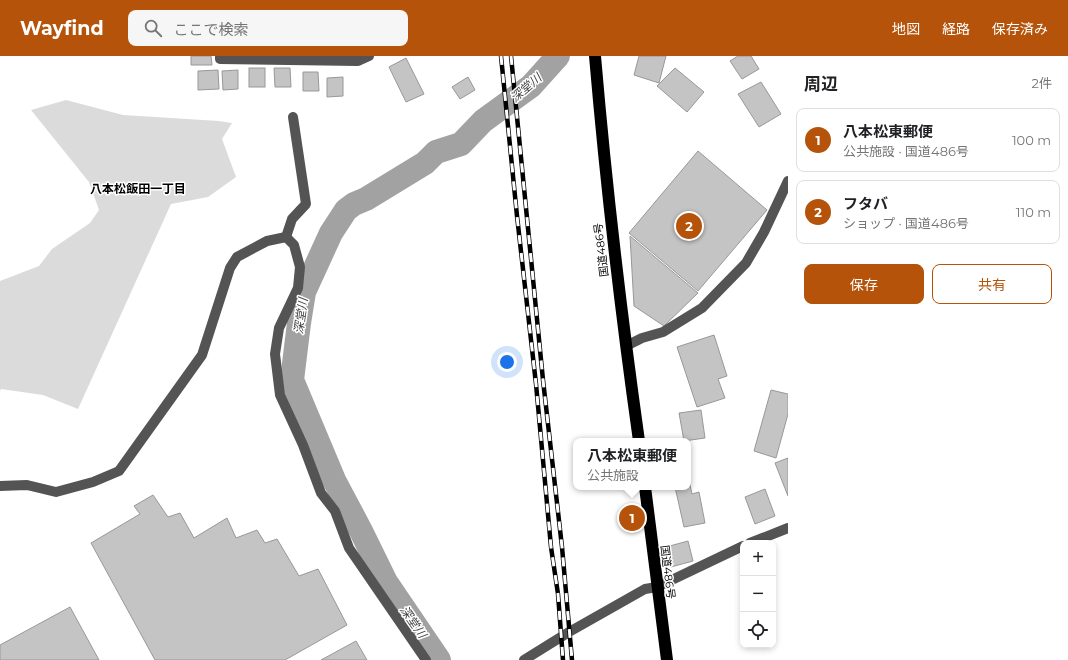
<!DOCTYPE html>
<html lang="ja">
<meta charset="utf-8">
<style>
:root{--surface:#fff;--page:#f6f6f6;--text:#202124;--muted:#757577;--line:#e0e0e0;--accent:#b45309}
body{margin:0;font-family:Montserrat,"Noto Sans JP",sans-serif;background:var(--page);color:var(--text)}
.controls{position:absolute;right:12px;bottom:12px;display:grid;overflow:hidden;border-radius:8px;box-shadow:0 2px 6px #0003}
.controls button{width:36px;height:36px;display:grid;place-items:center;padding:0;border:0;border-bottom:1px solid var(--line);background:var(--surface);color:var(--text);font:20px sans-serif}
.you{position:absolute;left:507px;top:306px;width:14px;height:14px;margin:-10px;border:3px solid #fff;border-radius:50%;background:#1a73e8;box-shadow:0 0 0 6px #1a73e833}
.badge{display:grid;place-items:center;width:26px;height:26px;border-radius:50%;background:var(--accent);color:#fff;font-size:13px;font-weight:700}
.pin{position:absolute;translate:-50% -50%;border:2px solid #fff;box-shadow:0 1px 4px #0006}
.popup{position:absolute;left:573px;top:382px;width:118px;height:52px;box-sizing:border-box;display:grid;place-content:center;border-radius:8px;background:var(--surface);filter:drop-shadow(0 1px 3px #0005);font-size:13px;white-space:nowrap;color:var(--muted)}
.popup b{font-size:15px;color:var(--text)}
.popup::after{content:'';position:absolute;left:50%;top:100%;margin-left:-8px;border:8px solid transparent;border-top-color:var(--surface)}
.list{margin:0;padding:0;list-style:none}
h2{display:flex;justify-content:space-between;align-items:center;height:52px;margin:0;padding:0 16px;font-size:17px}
h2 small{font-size:13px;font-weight:400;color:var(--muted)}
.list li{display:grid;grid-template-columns:26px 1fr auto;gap:12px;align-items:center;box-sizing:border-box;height:64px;margin:0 8px 8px;padding:0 8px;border:1px solid var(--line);border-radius:8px}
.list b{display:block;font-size:15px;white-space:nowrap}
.list p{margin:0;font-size:13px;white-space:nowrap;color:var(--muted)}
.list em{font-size:13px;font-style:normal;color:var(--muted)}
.actions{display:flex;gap:8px;padding:12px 16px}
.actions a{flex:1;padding:9px 0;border:1px solid var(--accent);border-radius:8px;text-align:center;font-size:14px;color:var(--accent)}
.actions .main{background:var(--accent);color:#fff}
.icon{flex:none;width:22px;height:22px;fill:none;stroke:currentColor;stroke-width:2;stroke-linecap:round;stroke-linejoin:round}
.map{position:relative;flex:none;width:788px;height:604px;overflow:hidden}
header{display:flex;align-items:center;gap:24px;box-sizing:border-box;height:56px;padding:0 20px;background:var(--accent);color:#fff}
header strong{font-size:19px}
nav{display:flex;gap:22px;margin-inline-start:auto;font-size:14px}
.search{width:280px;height:36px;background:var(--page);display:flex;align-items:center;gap:10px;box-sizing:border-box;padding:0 14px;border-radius:8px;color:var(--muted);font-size:15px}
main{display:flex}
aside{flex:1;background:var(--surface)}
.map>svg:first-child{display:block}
.green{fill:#dbdbdb}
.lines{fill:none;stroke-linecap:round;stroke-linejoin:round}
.river{stroke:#a2a2a2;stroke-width:24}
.building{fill:#c4c4c4;stroke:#989898}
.minor{stroke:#545454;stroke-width:10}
.highway{stroke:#000;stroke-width:12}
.rail-casing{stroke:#000;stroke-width:4.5}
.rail{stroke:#fff;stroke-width:3;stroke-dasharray:9;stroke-linecap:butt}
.labels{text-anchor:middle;stroke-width:3;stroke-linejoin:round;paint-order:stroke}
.street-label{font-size:11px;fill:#000;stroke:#fff}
.water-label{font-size:12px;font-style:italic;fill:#434343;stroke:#fff}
.neighbourhood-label{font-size:12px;font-weight:bold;fill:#000;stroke:#fff}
</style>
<header>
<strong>Wayfind</strong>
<div class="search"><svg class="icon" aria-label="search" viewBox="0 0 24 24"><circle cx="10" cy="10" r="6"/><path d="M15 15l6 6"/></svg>ここで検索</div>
<nav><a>地図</a><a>経路</a><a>保存済み</a></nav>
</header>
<main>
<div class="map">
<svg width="788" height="604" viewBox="0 0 788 604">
<rect width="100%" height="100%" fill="#fff"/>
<path class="green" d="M66,44L123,59L219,65L232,67L222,83L236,121L208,141L171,148L78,353L43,339L1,333L0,335V225L39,210L52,193L90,167L99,154L89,126L31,54Z"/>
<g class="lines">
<path class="river" d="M439,604L386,526L361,475L334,424L292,324L299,267L304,236L331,177L346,154L354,148L366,143L425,107L436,96L461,88L483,65L531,30L558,0"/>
</g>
<g class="building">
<path d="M191,0H211L212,9H191Z"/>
<path d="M639,0H666L659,27L634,19Z"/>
<path d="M738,0H751L759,13L742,23L730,5Z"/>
<path d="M406,2L424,38L406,46L389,11Z"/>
<rect x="249" y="12" width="16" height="19"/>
<path d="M274,12H290L291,31H275Z"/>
<path d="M675,12L704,36L687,56L657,30Z"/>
<path d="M218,14L219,33L198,34V15Z"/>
<path d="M238,14V33L223,34L222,15Z"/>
<path d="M303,16H318L319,35H303Z"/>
<path d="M343,21V40L327,41V22Z"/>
<path d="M468,21L475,34L460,43L452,31Z"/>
<path d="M761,26L781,58L759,71L738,38Z"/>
<path d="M698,95L767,154L698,235L629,177Z"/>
<path d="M630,180L698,237L664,270L634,250Z"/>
<path d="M714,279L727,320L718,323L725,342L697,351L677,291Z"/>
<path d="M771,334L788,338V358L776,402L754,395Z"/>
<path d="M701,354L705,382L684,385L679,357Z"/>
<path d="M788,402V440L775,407Z"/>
<path d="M688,419L692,438L699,436L705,467L684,471L675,431H688Z"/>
<path d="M765,433L775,460L755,468L745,441Z"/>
<path d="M153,439L168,461L180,457L194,482L227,462L236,482L257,474L265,487L277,483L299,520L318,513L347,569L285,604H155L91,487L140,458L134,450Z"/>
<path d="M688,485L693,505L671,511L666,491Z"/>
<path d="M70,551L99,604H0V589Z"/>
<path d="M356,585L367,604H321Z"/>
</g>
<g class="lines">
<g class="minor">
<path d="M220,0V3L358,5L369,0"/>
<path d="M286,181L294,189L300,211L298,232L279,272L275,298L280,339L303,389L321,437L335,455L349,492L426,604"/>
<path d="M286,181L292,163L306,148L293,61"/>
<path d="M626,290L642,282L663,276L702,252L746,207L764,176L788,125"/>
<path d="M0,430L27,429L56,436L93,426L119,415L202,299L230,212L237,201L267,185L286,181"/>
<path d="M750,487L788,472"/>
<path d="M524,604L569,576L645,533L657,531L743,490"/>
</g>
<g class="highway">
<path d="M595,0C606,129 621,257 639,385"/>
<path d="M645,431L667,604"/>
</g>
<g class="rail-casing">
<g id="rail">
<path d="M501,0L517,160L536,328L551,491L558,538L563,604"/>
<path d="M511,0L543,324L562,491L572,604"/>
</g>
</g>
<use href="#rail" class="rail"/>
</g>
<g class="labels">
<g class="street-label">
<text transform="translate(601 194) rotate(-97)" y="4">国道486号</text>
<text transform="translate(668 516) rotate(83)" y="4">国道486号</text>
</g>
<g class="water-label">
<text transform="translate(526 32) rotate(-41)" y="4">深堂川</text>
<text transform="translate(301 260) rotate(-82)" y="4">深堂川</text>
<text transform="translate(413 566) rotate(55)" y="4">深堂川</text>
</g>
<g class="neighbourhood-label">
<text x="138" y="137">八本松飯田一丁目</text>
</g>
</g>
</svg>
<div class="controls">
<button>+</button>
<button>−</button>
<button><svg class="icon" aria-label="locate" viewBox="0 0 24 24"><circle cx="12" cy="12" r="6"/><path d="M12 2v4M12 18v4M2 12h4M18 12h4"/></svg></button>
</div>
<div class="you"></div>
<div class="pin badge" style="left:632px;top:462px">1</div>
<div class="popup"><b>八本松東郵便</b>公共施設</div>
<div class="pin badge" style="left:689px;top:170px">2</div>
</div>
<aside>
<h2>周辺<small>2件</small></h2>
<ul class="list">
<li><span class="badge">1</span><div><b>八本松東郵便</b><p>公共施設 · 国道486号</p></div><em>100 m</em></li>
<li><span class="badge">2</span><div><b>フタバ</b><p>ショップ · 国道486号</p></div><em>110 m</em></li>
</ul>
<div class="actions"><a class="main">保存</a><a>共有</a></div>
</aside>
</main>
